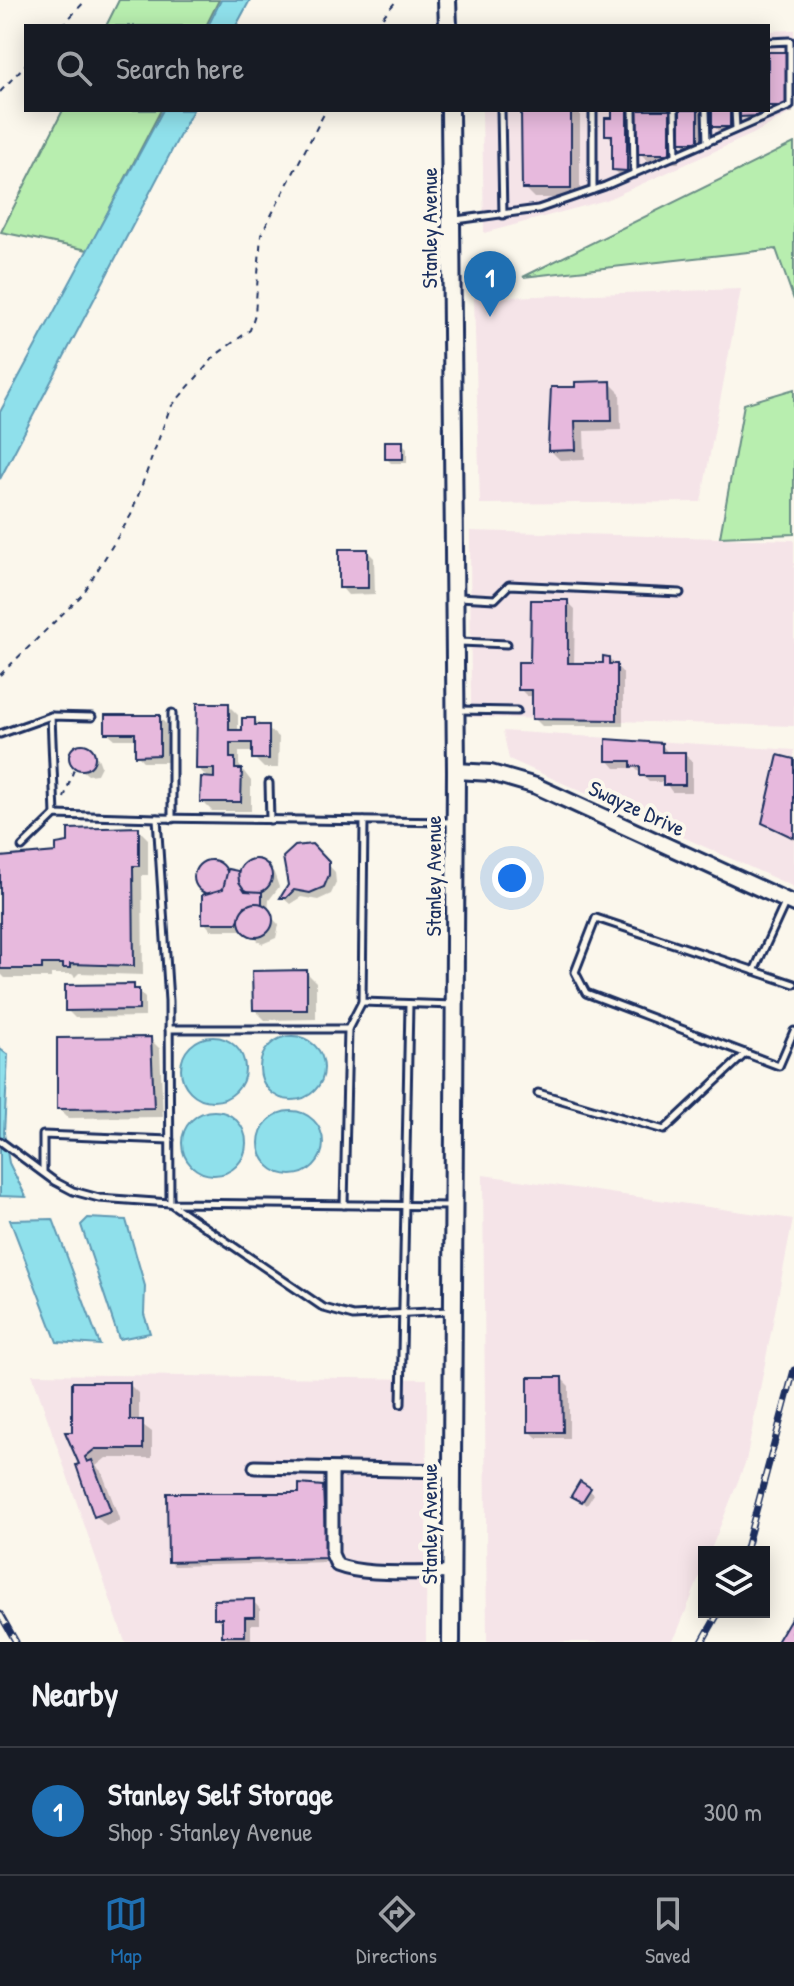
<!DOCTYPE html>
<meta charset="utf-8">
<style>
:root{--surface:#171b24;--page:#242831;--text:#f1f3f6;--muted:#9ea1a6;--line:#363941;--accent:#1f6fb2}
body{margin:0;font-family:"Patrick Hand",sans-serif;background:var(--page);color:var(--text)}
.controls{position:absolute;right:24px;bottom:24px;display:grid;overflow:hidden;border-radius:0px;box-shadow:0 4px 20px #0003}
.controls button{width:72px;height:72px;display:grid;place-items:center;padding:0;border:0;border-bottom:2px solid var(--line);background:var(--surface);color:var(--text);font:40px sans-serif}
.you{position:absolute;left:512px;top:878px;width:28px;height:28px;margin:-20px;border:6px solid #fff;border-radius:50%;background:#1a73e8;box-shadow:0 0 0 12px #1a73e833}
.badge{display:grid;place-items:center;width:52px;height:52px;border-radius:50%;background:var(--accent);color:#fff;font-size:26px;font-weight:700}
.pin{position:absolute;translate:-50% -66px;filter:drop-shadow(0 2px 4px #0008)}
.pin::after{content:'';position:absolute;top:42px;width:28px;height:24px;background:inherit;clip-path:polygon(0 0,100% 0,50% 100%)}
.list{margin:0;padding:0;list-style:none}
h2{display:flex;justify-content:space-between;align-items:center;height:104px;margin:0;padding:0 32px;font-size:34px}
h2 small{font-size:26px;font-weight:400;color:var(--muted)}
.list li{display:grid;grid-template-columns:52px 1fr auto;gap:24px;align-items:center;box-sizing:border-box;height:128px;padding:0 32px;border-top:2px solid var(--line)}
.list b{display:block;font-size:30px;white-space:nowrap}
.list p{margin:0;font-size:26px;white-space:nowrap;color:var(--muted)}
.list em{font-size:26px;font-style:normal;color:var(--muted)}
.icon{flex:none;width:44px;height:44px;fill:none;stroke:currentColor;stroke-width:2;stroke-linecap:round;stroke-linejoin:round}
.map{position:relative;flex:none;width:794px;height:1642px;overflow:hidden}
.search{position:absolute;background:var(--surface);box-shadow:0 4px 20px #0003;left:24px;right:24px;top:24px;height:88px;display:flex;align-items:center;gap:20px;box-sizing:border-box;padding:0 28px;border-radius:0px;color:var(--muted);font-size:30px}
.sheet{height:232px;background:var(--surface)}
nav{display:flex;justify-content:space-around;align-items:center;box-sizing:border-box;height:112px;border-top:2px solid var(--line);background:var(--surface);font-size:22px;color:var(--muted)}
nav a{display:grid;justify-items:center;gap:4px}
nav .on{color:var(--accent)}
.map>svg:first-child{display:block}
.built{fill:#f5e4e8}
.green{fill:#b8eeaf;stroke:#6a8e86;stroke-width:2}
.water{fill:#8fe0eb;stroke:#6199b3;stroke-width:2}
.shadow{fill:#0003}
.building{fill:#e7b9dd;stroke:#1b2f5e;stroke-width:2}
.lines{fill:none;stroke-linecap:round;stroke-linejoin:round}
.service-casing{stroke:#1b2f5e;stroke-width:11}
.minor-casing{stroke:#1b2f5e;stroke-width:17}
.tertiary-casing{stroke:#1b2f5e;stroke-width:20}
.secondary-casing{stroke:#1b2f5e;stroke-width:22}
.path{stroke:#1b2f5e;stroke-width:2;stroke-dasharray:6 6;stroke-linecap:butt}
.service{stroke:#fbf7ec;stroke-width:5}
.minor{stroke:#fbf7ec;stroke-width:11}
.tertiary{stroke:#fbf7ec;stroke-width:14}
.secondary{stroke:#fbf7ec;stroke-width:16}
.rail-casing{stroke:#1b2f5e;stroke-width:7}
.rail{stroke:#fbf7ec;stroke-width:4;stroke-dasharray:12;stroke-linecap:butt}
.labels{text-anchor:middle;stroke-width:8;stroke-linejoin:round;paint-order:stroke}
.street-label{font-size:22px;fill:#1b2f5e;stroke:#fbf7ec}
</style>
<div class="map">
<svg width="794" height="1642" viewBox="0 0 794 1642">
<rect width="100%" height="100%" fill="#fbf7ec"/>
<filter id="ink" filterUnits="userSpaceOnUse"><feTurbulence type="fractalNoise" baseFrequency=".0125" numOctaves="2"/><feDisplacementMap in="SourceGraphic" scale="16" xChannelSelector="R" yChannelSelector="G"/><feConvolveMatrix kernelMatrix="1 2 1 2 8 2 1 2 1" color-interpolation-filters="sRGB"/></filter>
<g filter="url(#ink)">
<g class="built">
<path d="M794,30V111L753,134L606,200L484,233L482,110H768V31Z"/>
<path d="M741,289L701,502L480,504L474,298Z"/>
<path d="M470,531L794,540V726L471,717Z"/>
<path d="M503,731L794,750V887L509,759Z"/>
<path d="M483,1175L793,1219L746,1461L710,1552H704V1566L676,1635L670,1642H487Z"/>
<path d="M32,1374L427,1379L426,1642H125Z"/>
</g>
<g class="green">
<path d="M119,0H219L206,26H106Z"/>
<path d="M63,110H161L88,250L1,232Z"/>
<path d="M794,143V300L776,249L523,277Z"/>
<path d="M794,389V534L720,537L744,404Z"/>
</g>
<g class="water">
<path d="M221,0H250L236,26H208Z"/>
<path d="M163,110H193L0,479V412Z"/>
<circle cx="292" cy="1068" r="32"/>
<circle cx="213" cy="1069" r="32"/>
<path d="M0,1049L8,1055L4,1133L9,1163L26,1197L0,1196Z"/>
<circle cx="291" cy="1143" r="32"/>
<circle cx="214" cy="1143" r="32"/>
<path d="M88,1218L126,1220L145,1286L144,1314L150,1333L119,1339L81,1225Z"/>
<path d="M53,1219L100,1345L57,1342L10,1220Z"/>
</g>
<g class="shadow">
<path d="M785,54L792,61L793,113H778L770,106Z"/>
<path d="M523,110H580V198H534L524,188Z"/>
<path d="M614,110H634V177H622L614,170V142L607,134L614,120Z"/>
<path d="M639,110H704L705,148H689L679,138V163H650L640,153Z"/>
<path d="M714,110H736L737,134H721L714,126Z"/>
<path d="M742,110H764V123H749Z"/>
<path d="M610,383L620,393L621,430L584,431L585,459L560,460L550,450L577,389Z"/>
<path d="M402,443L407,448V463H391L387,459Z"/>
<path d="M367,551L374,558L375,594L348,595L341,587Z"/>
<path d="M568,602L575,609L574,665H605L609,658L623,673V726H542L534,718V696H527L520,689Z"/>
<path d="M228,705L238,715V732H244L254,720L279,737L278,768H264L254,758V752H239V765L251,781V811H212L202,801L210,780L198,768Z"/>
<path d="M159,717L166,724L167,762H144L137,755V739H115L107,732Z"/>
<path d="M661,744L669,754H684L692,761V792H672L665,782H649L635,768H615L608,760Z"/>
<path d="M83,746L98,758L101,766L97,774L88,775L73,763L71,755L75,749Z"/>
<path d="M794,761V840L764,823Z"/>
<path d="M138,829L148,839V875H142L143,975L79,973L75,977L72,974H51V978H5L0,973V859L58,854Z"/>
<path d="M311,846L335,872L336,883L331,894L318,900L301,897L290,904L283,898Z"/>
<path d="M206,862H216L231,878L230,871L239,873L251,862L266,865L274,873L279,887L269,900L268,913L279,925L276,938L262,944L245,930H211L204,922L207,892L196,882L199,867Z"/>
<path d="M306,972L316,982V1019L265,1020L255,1010Z"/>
<path d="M133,986L145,998V1017L75,1018L67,1010Z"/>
<path d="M150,1039L160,1049L163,1117L69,1118L59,1108Z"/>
<path d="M562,1379L569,1386V1438H537L530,1431Z"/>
<path d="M129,1384L139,1394V1422L152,1432V1458H106L96,1466L102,1472L120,1521L106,1526L96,1516L74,1434Z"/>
<path d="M322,1488L327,1493L329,1562L174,1566L170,1561L301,1495Z"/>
<path d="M589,1490L594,1494L587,1505L573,1495Z"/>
<path d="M253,1601L260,1609V1624H251V1642H230L224,1636V1625L216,1617Z"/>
</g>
<g class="building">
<rect x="768" y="52" width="18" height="54"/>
<path d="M521,110H571V189H522Z"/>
<path d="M612,110H627V171L612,170V135H605V118H612Z"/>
<path d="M637,110H670V154H638Z"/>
<rect x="680" y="110" width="18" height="32"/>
<rect x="712" y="110" width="18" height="17"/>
<path d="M740,110H758V116L740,117Z"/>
<path d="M611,381L612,421H575L576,450L548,451L551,387H575V382Z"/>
<rect x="385" y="441" width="18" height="18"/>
<rect x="339" y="549" width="29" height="39"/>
<path d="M531,600H568V663H603V656L609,657V664H617V720L532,719V690H518V662H530Z"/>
<path d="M197,703H229V730H242V718H255V725H269V759H252V743H230V758H235V769H242L241,802H200L201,777L214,778V769H196Z"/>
<path d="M105,715H160V755L135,756V733H105Z"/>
<path d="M606,739L662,743V752H685V785H663V776H640V766L631,767V761H606Z"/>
<circle cx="82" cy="757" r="13"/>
<path d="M778,755L794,759V838L762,823Z"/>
<path d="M139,827V866H133L134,966L70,964V968H63V964H42V969H0V857L56,852V844L68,842V829Z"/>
<path d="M312,844L329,862V875L324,887L310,893L294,890L286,898H280L288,885L283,857L295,846Z"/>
<circle cx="255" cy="876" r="17"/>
<circle cx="211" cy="877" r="17"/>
<path d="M228,869L238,871L239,882L245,891L262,892V904L245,906L237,923H202V895L223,889Z"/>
<circle cx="256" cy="920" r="17"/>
<path d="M307,970V1010H253L252,971Z"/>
<path d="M134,984V989H139V1010L65,1011V985Z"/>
<path d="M151,1037L154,1108L57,1109V1038Z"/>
<path d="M528,1377H562L563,1432H528Z"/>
<path d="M72,1382H130V1420H143V1449H95L85,1457L87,1462L92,1460L111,1511L94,1517L76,1465L79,1464L65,1432H72Z"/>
<path d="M580,1481L591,1488L582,1502L571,1496Z"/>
<path d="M299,1484L323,1486L326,1558L168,1562L167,1493H299Z"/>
<path d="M254,1599V1617H245V1636H222V1618H214V1600Z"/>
<path d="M791,1618L794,1642H777Z"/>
</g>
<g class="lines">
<g class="service-casing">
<g id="service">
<path d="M501,110L503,215"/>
<path d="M593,110V190"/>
<path d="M633,110L634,174"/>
<path d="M675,110L676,156"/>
<path d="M706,110L707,142"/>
<path d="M735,110L736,128"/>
<path d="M456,220L538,209L605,186L790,106V41L768,42"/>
<path d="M459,597L495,599L509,585L680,593"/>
<path d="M460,642L507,644"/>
<path d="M458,710L517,711"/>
<path d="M172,713V819"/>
<path d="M51,716L55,815"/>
<path d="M0,734L51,716L92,717"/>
<path d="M269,783L270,820"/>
<path d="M364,821L362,1002L454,1005"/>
<path d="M22,847L55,815L157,818"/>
<path d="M754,971L786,901"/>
<path d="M794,984L596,918L575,972L586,993L779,1066L794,1031"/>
<path d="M169,1029H348L362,1002"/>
<path d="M538,1093L664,1130L746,1053"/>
<path d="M0,1141L54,1181L73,1191L99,1198L170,1203L450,1206"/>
<path d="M43,1171V1135L170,1140"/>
<path d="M344,1205L348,1029"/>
<path d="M448,1311L353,1316L324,1308L170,1203L169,1001L157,818L454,822"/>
<path d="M401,1404L409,1004"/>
</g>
</g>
<g class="minor-casing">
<g id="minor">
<path d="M255,1467L451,1471"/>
<path d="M332,1471V1554L337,1565C368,1577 416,1571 451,1573"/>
</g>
</g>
<g class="tertiary-casing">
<path id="tertiary" d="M456,771L491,773L536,786L794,904"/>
</g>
<g class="secondary-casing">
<g id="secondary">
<path d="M447,0L448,26"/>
<path d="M450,110L456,771L451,1642"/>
</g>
</g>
<g class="path">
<path d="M62,26L86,0"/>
<path d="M375,26L397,0"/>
<path d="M0,92L26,64"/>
<path d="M0,675L83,594L131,515L170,408L216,355L250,330L255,314L261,235L326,110"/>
<path d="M64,798L74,769"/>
</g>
<use href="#service" class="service"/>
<use href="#minor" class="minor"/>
<use href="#tertiary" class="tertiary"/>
<use href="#secondary" class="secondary"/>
<g class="rail-casing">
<g id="rail">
<path d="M745,1552L794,1370"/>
<path d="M0,1614L16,1642"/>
<path d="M702,1642L719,1612"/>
</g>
</g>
<use href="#rail" class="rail"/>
</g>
</g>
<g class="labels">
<g class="street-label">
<text transform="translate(429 228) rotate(-90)" y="8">Stanley Avenue</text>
<text transform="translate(637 808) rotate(25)" y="8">Swayze Drive</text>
<text transform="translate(433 876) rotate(-90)" y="8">Stanley Avenue</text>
<text transform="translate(429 1524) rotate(-90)" y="8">Stanley Avenue</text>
</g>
</g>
</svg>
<div class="controls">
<button><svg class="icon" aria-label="layers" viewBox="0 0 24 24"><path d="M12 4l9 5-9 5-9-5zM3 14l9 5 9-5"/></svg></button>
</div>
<div class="you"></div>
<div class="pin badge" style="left:490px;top:317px">1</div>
<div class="search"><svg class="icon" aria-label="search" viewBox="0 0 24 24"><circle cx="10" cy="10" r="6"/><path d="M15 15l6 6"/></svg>Search here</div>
</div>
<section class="sheet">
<h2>Nearby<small></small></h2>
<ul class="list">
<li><span class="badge">1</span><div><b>Stanley Self Storage</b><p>Shop · Stanley Avenue</p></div><em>300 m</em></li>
</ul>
</section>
<nav>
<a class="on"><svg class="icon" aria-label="map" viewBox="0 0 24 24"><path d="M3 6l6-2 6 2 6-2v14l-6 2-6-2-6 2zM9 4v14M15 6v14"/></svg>Map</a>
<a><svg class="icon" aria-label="directions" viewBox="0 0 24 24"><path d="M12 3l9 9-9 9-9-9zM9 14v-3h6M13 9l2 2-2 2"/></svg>Directions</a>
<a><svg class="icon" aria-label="saved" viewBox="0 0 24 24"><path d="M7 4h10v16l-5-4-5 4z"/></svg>Saved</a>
</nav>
